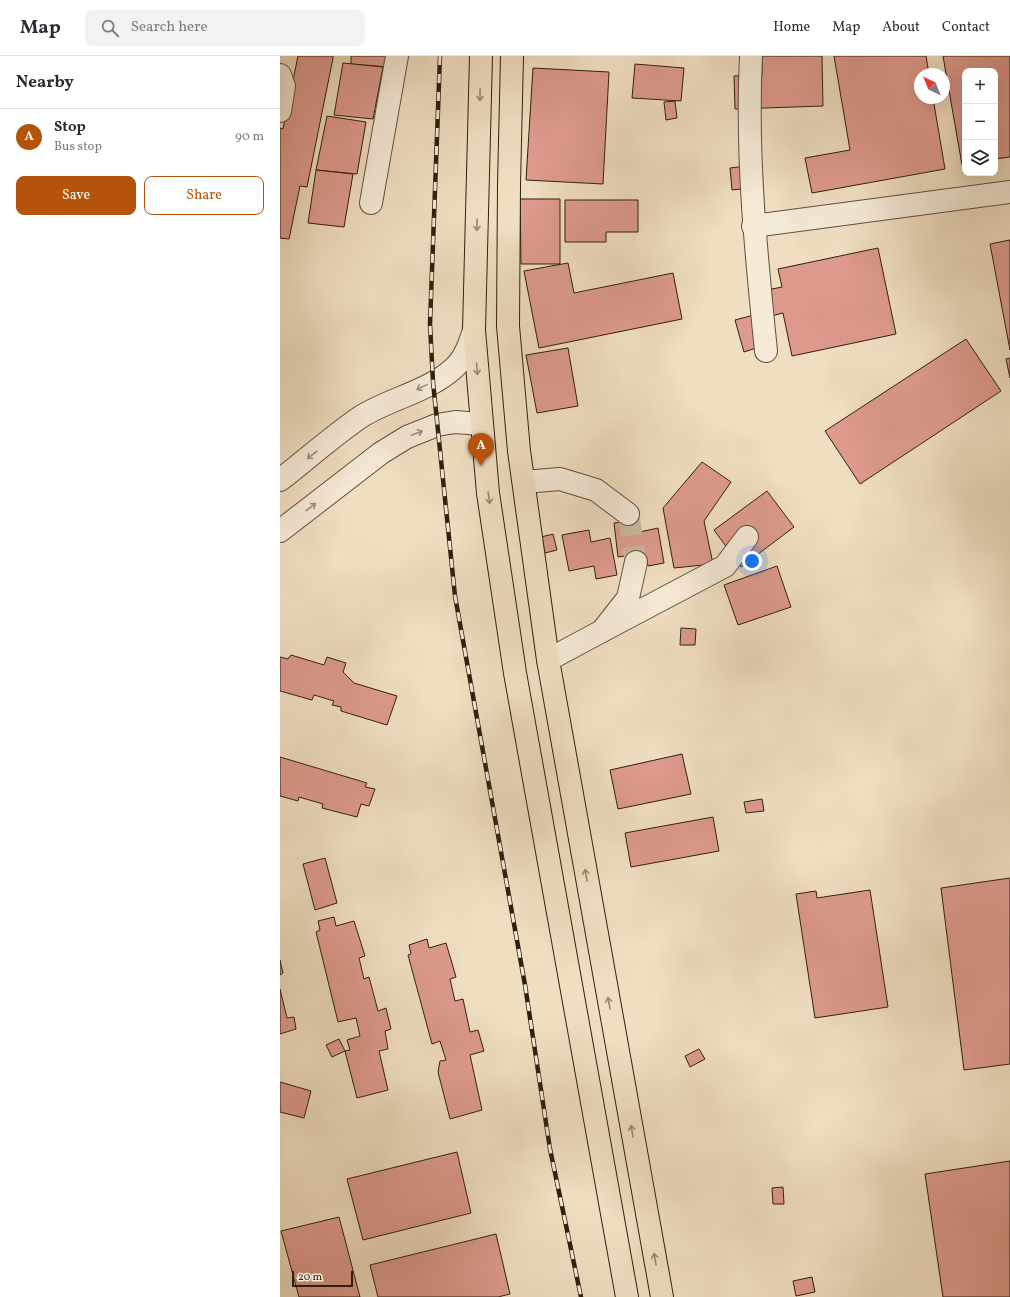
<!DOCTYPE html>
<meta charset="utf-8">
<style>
:root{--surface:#fff;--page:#f2f2f3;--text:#2b2b33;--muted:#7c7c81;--line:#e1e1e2;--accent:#b45309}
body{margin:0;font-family:Vollkorn,serif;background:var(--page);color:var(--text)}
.controls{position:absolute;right:12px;top:12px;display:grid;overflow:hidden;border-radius:8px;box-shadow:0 4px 16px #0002}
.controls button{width:36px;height:36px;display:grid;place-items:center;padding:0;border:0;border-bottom:1px solid var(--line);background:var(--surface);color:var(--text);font:20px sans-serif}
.compass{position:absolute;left:634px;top:12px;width:36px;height:36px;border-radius:50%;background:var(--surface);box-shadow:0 4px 16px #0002;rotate:317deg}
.scale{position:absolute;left:12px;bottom:10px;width:61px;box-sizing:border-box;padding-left:4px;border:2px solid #2e2011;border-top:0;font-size:11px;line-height:14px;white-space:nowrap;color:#2e2011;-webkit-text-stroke:3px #f5ead7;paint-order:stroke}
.you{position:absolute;left:472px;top:505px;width:14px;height:14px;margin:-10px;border:3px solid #fff;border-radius:50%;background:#1a73e8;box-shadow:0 0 0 6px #1a73e833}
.badge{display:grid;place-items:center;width:26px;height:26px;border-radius:50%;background:var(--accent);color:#fff;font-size:13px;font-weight:700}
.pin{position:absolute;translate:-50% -33px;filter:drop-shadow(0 1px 2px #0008)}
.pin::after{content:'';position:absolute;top:21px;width:14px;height:12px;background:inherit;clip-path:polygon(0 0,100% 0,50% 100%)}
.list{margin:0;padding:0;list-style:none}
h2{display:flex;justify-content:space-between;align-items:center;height:52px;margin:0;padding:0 16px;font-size:17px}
h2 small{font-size:13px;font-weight:400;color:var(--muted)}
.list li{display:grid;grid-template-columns:26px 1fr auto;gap:12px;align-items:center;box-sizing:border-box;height:56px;padding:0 16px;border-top:1px solid var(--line)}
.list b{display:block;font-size:15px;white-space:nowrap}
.list p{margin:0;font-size:13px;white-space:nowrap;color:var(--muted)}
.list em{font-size:13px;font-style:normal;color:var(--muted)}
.actions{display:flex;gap:8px;padding:12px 16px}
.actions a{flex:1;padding:9px 0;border:1px solid var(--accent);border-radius:8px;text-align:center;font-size:14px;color:var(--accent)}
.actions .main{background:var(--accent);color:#fff}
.icon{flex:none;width:22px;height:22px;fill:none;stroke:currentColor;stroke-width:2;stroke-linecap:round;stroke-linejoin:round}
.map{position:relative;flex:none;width:730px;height:1241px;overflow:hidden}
header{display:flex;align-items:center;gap:24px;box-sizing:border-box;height:56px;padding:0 20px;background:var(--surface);border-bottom:1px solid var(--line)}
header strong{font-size:19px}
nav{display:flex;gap:22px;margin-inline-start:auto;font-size:14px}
.search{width:280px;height:36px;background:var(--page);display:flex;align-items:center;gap:10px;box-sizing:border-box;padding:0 14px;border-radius:8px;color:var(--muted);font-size:15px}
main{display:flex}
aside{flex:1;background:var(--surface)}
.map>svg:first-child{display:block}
.building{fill:#de9a8d;stroke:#2e2011}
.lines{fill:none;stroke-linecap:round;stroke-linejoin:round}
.minor-tunnel{stroke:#c9b89e;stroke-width:22;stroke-dasharray:22 11;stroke-linecap:butt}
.minor-casing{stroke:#5e503d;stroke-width:24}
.major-casing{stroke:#2e2011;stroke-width:24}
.minor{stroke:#f5ead7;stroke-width:22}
.major{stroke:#f0dec1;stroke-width:22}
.rail-casing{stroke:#2e2011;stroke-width:4.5}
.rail{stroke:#f5ead7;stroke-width:3;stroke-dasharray:9;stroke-linecap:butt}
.oneway{stroke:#998872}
.oneway2{stroke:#9b8f7e}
</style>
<header>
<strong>Map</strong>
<div class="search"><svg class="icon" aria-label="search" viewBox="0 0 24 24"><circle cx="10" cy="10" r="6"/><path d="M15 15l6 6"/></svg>Search here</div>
<nav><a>Home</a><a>Map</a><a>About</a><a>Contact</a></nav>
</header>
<main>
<aside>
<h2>Nearby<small></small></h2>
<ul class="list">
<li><span class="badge">A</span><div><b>Stop</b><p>Bus stop</p></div><em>90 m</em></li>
</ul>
<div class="actions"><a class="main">Save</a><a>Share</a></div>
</aside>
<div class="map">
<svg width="730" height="1241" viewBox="0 0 730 1241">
<rect width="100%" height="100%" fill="#f0dec1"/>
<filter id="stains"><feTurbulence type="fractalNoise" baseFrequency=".005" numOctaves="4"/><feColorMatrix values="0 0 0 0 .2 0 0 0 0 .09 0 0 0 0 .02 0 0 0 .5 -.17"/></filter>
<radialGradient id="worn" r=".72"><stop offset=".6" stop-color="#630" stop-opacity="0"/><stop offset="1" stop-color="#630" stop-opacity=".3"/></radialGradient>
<g class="building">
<path d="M18,0H53V2L27,131L20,130L9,183L0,182V72L3,73Z"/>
<path d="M71,0H109L108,11L71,8Z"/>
<path d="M482,0H542L543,50L455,53L454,20L482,19Z"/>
<path d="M554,0H646L649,18H640V42H653L665,113L532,137L525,102L570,94Z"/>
<path d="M663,0H730V101L715,103V15H685V109H682Z"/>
<path d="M63,7L103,11L93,63L54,59Z"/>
<path d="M355,8L404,12L401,45L352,42Z"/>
<path d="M253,12L329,16L323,128L246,124Z"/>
<path d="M395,45L397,62L386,64L384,46Z"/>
<path d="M47,60L86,66L77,118L36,114Z"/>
<path d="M466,110L469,132L452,134L450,112Z"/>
<path d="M36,114L73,118L64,171L28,167Z"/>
<path d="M240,143H280V208H241Z"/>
<path d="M285,144H358V176H326V186H285Z"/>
<path d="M730,184V294L710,188Z"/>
<path d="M598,192L616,278L512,300L503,257L487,261L482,235L502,231L498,213Z"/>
<path d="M288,207L294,237L393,217L402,263L259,292L244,215Z"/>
<path d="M474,259L482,290L464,296L455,264Z"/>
<path d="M686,283L721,335L580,428L545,375Z"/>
<path d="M288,292L298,350L257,357L246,299Z"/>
<path d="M730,302V322L726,303Z"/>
<path d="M422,406L451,426L424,465L433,508L394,512L383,452Z"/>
<path d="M487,435L514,471L461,511L434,474Z"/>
<path d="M353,464L355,477L378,472L384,507L368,510L365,497L338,501L334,467Z"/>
<path d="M309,474L311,486L330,482L337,519L316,523L314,510L289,515L282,479Z"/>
<path d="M273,478L277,494L265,497L261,481Z"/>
<path d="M497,510L511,551L458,569L444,529Z"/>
<path d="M401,572L416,573L415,589H400Z"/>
<path d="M11,599L44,609L47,601L66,607L63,616L74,627L117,640L107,669L61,655V651L52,649L54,645L34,639L32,644L0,635V601L8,603Z"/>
<path d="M402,698L411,738L338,753L330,714Z"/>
<path d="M0,701L87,727L85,731L95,733L89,750L81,748L77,761L42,752L43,748L19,741L18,745L0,740Z"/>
<path d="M482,743L484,755L466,757L464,746Z"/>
<path d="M433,761L439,795L351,811L345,777Z"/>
<path d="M45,802L57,847L35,854L23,808Z"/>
<path d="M730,822V1008L684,1014L661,832Z"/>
<path d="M590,834L608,951L535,962L516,838L536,835L537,842Z"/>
<path d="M54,861L56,870L74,865L85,900L79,902L84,923L89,921L98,955L106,952L111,973L105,975L108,993L99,995L108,1034L77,1042L65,995L70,994L67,984L80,980L76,962L58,966L36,876L40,874L38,865Z"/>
<path d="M147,883L149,892L166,887L176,921L170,923L175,945L183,943L190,976L198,974L204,995L190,999L202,1054L170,1063L158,1016L160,1005L166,1004L160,985L152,988L128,899L131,898L129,889Z"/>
<path d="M0,904L3,917L0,919Z"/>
<path d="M0,933L7,962L14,961L16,973L0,978Z"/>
<path d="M59,983L65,995L52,1001L46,989Z"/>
<path d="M419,993L425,1003L410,1011L405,1000Z"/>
<path d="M0,1026L31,1035L24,1062L0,1056Z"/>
<path d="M177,1096L191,1157L83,1184L67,1123Z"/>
<path d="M730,1105V1241H663L645,1118Z"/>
<path d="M503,1131L504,1148H493L492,1132Z"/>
<path d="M59,1161L80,1241H19L1,1175Z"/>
<path d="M216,1178L230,1238L218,1241H98L90,1209Z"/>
<path d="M532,1221L535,1236L516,1240L513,1225Z"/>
</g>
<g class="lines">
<path class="minor-tunnel" d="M348,458L356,506"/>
<g class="minor-casing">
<g id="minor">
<path d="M471,0C466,99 476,197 486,295"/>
<path d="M0,19L4,30L0,55"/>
<path d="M91,147L117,0"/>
<path d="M473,170L730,136"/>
<path d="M0,424C26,404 55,378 82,360C112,342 149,335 174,312C185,302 190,287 194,274"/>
<path d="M244,426L280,423L316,434L348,458"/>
<path d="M0,475L101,397L127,381L157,369L175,366L201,368"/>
<path d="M322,575L445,510L467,481"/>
<path d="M268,604L322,575L348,542L356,506"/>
</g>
</g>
<g class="major-casing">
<g id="major">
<path d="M201,0L194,274L208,437L235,617L347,1241"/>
<path d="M232,0L229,129L228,270L239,395L268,604L382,1241"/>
</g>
</g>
<use href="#minor" class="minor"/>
<use href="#major" class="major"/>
<g class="rail-casing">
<path id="rail" d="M160,0L150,268L153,326L175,540L245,929L270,1093L301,1241"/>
</g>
<use href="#rail" class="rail"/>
</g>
<defs><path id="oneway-shaft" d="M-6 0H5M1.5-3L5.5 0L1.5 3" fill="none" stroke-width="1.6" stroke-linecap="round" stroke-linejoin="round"/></defs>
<g class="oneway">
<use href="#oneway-shaft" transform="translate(200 39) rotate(91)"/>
<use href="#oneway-shaft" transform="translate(197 169) rotate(91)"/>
<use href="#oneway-shaft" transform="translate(197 313) rotate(86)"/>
<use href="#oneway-shaft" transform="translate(209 442) rotate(82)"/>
<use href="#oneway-shaft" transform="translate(306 819) rotate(-100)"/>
<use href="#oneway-shaft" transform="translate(329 947) rotate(-100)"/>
<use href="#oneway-shaft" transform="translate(352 1075) rotate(-100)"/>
<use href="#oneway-shaft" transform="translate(375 1203) rotate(-100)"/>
</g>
<g class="oneway2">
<use href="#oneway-shaft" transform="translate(142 331) rotate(154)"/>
<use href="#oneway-shaft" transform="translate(137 377) rotate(-21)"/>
<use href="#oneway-shaft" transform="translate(32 399) rotate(142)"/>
<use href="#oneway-shaft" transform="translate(31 451) rotate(-38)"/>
</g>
<rect width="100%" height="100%" filter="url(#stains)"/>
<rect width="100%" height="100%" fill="url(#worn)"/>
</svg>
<div class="controls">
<button>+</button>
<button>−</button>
<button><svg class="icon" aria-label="layers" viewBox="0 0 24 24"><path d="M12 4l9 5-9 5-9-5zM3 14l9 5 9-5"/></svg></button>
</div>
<svg class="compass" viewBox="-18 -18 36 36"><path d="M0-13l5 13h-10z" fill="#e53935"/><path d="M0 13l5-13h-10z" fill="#7c7c81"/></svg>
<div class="scale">20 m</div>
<div class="you"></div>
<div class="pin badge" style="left:201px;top:410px">A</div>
</div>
</main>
